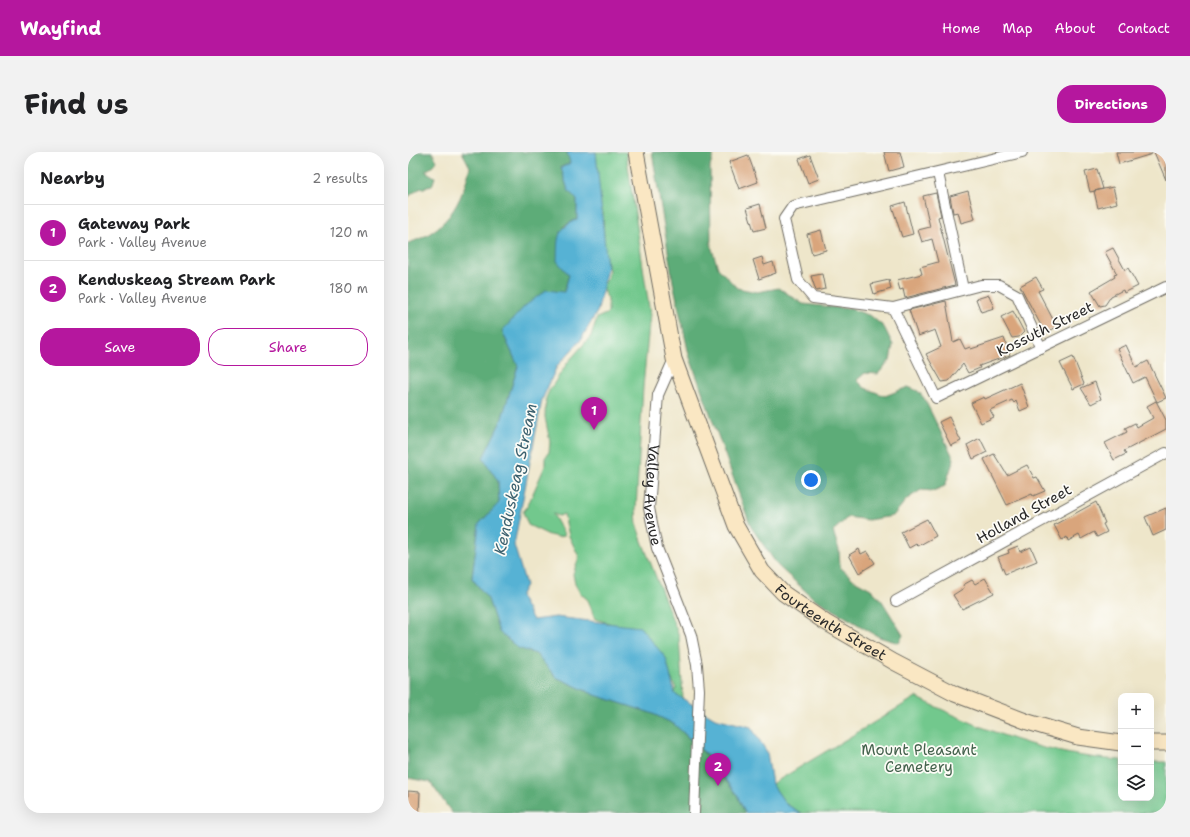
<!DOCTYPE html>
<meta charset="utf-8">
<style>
:root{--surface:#fff;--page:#f2f2f2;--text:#202124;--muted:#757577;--line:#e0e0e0;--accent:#b5179e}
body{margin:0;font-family:"Shantell Sans",sans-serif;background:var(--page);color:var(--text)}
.controls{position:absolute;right:12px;bottom:12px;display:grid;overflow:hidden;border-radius:8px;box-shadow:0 4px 16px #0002}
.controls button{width:36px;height:36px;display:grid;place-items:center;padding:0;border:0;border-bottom:1px solid var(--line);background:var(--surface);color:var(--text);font:20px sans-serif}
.you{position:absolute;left:403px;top:328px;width:14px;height:14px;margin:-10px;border:3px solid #fff;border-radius:50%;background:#1a73e8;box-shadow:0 0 0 6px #1a73e833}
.badge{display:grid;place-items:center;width:26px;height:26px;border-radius:50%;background:var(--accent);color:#fff;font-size:13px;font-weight:700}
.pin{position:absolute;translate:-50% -33px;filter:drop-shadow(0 1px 2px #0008)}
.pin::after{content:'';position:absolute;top:21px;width:14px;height:12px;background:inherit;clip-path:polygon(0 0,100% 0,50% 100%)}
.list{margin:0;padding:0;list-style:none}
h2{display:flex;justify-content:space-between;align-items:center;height:52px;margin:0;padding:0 16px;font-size:17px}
h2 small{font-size:13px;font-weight:400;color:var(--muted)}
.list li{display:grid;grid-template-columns:26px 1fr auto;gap:12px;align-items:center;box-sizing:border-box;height:56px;padding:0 16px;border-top:1px solid var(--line)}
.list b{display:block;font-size:15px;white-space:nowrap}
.list p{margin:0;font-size:13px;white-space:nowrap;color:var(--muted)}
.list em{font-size:13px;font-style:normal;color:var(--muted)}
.actions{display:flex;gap:8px;padding:12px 16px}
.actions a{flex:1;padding:9px 0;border:1px solid var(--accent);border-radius:16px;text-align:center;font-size:14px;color:var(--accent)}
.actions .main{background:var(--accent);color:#fff}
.icon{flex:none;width:22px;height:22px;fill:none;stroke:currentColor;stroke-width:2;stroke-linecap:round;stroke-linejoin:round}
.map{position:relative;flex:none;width:758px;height:661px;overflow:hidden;border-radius:16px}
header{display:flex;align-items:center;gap:24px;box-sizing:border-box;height:56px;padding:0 20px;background:var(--accent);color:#fff}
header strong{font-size:19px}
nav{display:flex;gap:22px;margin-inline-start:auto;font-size:14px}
.intro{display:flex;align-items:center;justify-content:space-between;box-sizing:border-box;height:96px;padding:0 24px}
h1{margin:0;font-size:28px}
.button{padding:10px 18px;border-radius:16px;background:var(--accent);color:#fff;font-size:14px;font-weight:700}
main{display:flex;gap:24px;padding:0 24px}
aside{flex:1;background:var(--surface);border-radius:16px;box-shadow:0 4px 16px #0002}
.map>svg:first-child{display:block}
.green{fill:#72c88d;stroke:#4e7a5c}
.forest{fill:#5dac78;stroke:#446c52}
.water{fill:#56b2d4;stroke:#406e80}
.building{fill:#d9a57c}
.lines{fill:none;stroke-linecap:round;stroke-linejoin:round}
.street-casing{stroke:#6f6c63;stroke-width:12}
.secondary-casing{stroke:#6f6c63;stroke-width:17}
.street{stroke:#fff;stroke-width:10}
.secondary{stroke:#fae7c3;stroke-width:15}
.labels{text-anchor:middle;stroke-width:3.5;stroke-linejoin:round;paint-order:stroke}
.street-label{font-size:15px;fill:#2b2b2b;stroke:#fdfcf7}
.park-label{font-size:15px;fill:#44624d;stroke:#fdfcf7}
.water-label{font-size:16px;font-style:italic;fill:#3c616f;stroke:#fdfcf7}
</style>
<header>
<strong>Wayfind</strong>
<nav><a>Home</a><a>Map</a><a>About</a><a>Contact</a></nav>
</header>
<div class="intro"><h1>Find us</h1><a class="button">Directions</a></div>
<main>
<aside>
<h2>Nearby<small>2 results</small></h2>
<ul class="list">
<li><span class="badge">1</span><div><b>Gateway Park</b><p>Park · Valley Avenue</p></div><em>120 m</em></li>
<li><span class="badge">2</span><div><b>Kenduskeag Stream Park</b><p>Park · Valley Avenue</p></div><em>180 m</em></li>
</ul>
<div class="actions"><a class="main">Save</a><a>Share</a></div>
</aside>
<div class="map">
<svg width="758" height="661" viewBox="0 0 758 661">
<rect width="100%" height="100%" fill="#fdfcf7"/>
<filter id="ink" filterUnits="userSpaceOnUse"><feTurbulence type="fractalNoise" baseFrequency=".025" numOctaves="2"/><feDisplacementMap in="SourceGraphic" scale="8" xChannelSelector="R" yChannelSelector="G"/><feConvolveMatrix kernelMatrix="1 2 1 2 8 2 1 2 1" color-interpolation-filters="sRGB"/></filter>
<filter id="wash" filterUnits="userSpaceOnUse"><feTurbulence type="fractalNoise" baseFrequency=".012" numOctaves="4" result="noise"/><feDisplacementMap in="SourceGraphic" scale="16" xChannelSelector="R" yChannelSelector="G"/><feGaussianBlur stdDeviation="0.9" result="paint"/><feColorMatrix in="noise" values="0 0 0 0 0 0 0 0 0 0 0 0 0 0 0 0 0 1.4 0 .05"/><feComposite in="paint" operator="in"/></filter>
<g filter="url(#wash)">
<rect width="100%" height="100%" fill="#eee6ca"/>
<g class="green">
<path d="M186,0H218L242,162L235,235L228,357L229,374L234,389L271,484L275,547L265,544L268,536L248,495L236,481L187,467L180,448L172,441L167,432L165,422L171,405L161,384L156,362L151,364L145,362L156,382V384L150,385L141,383L120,373L115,360L119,355L137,314V306L141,300L142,290L137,265L138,246L141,239L160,210L183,184L189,166L200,161V147L194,136L199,127L201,118L194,92L196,87L195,61L193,55Z"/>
<path d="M508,545C575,578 637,604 713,608V646H743V610H758V661H393L378,652L364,632Z"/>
</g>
<g class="forest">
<path d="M0,0H24L29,9L24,15L17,19L27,25L24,34L11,37L0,45Z"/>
<path d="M54,0H159L163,11L153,15L160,38L169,48V67L156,74L161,123L156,140L94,179L110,214L93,269L75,306L90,329L91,351L71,372L64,426L80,447L91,480L110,496L128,502L148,525L187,543L243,561L266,572L296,601L329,643L337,661H44L22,630L0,626V91C38,80 54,51 62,15Z"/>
<path d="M244,0H306L302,15L303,94L310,116L329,136L349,140L371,136L395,152L443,157L463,164L476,175L485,193L482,208L470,222L457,221L449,228L457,236L477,244L500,235L510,239L516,246L546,307L537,334L525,339L513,338L499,347L485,364L460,368L440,365L425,379L431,398L432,415L446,428L463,437L474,449L495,483L491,491L471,485L404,445L370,414L343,375L281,203L265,130Z"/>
</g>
<path class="water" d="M159,0H188L199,116L190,158L172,189L149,214L134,248L106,393L118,433L112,444L125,468L148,465L232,475L258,506L267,542L307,566L343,575L359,600L364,632L378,652L393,661H337L329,643L297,601L266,572L243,561L187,543L148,525L128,502L110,496L91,480L80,447L64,426L71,372L91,351L90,329L75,306L93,269L110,214L94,179L117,154L138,138L156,140L161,123L149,109C150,85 147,79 169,67V48L160,38L153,16L162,11Z"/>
<g id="blocks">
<g class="building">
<path d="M476,0H492L496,15L481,19Z"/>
<path d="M708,0H744V2L711,12Z"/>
<path d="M746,0H758V28Z"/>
<path d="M340,3L350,30L331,37L321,10Z"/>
<path d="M402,3L411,27L400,31L391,7Z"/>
<path d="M689,17L695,37L682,40L677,20Z"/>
<path d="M705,35L709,51L690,56L686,39Z"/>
<path d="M560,39L567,67L553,71L550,60L545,61L542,44Z"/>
<path d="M528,41L533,64L530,65L547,133L497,146L495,137L492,138L489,128L514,122L512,115L530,110L524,87L514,90L510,78L522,75L515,44Z"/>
<path d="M497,50L505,82L494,85L484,54Z"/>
<path d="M352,52L358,76L346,79L339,56Z"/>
<path d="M413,78L418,98L404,102L399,82Z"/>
<path d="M705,96L717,118L720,116L730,134L716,141L715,138L703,144L697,153L692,154L683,139L707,125L706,123L709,122L697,100Z"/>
<path d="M354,105L356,113L365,110L368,121L351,127L345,108Z"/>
<path d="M414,122L417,137L408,139L403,124Z"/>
<path d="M628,125L635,137L630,139L649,175L637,181L612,134Z"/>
<path d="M481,128L483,137L466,142L463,132Z"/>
<path d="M581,143L586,156L573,160L568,147Z"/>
<path d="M538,149L545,190L552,187L557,197L562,195L563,197L596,186L602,203L571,214L572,216L560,221L555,212L541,229L534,230L518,202L533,195L527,178L510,184L501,158Z"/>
<path d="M605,159L616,180L611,185L604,186L593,165Z"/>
<path d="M718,193L728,215L740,209L758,246L749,250L737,225L725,231L709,197Z"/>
<path d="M665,205L676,232L665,237L652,211Z"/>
<path d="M687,230L693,247L683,252L673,236Z"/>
<path d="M612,231L621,255L612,259L608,249L606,251L604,248L582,258L586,265L573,271L563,251L576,245L577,247Z"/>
<path d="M748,249L758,268V277L716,299L718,302L706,308L697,291L719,280L717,276L727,271L729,275L745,266L739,254Z"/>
<path d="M541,265L553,289L543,294L531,270Z"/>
<path d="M572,286L579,300L565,307L559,293Z"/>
<path d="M586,302L599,323L619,313L626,326L629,325L637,339L625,344L624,342L599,353L576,307Z"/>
<path d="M688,350L697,371L695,372L699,380L689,385L686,380L673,387L671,383L660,389L659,385L654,388L646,373Z"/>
<path d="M758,356V378L745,384L737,365Z"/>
<path d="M519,367L528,384L510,394L508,392L501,396L493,380Z"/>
<path d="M610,394L612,400L623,395L629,409L597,422L590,405L601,401L600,398Z"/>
<path d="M451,397L453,402L459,399L467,411L451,421L441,403Z"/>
<path d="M577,426L586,441L554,457L545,443L556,436L555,433L564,428L567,432Z"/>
<path d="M0,639L12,640L11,661H0Z"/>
</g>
</g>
</g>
<g filter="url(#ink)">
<use href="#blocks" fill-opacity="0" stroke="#6f6c63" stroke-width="1"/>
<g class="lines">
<g class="street-casing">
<g id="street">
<path d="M614,0L385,54L376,67L390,128L405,146L485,156L528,246L758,135"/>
<path d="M530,21L555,137"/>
<path d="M485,156L573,133H591L609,143L633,196"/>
<path id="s1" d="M266,207L250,243L241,356L249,396L283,483L289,513L291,538L286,661"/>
<path d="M488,449L758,301"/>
</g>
</g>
<g class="secondary-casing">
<g id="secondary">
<path id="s2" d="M228,0L266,207L328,374L354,419L375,441L417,470L486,510L547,542L620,570L670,585L713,591"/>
<path d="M743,591H758"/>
</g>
</g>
<use href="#street" class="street"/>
<use href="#secondary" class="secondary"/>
</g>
</g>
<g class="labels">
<g class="street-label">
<text transform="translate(637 177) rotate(-26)" y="5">Kossuth Street</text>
<text dy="5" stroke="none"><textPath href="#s1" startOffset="140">Valley Avenue</textPath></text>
<text transform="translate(616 362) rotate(-29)" y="5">Holland Street</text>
<text dy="5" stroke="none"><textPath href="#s2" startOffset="527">Fourteenth Street</textPath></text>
</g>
<g class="park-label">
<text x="511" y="603">Mount Pleasant<tspan x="511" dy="17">Cemetery</tspan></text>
</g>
<g class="water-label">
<text transform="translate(107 327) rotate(-78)" y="6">Kenduskeag Stream</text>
</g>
</g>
</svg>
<div class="controls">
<button>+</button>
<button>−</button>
<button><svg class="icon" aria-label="layers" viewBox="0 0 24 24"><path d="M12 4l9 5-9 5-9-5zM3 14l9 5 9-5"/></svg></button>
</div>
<div class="you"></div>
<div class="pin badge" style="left:186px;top:278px">1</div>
<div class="pin badge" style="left:310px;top:634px">2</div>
</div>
</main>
